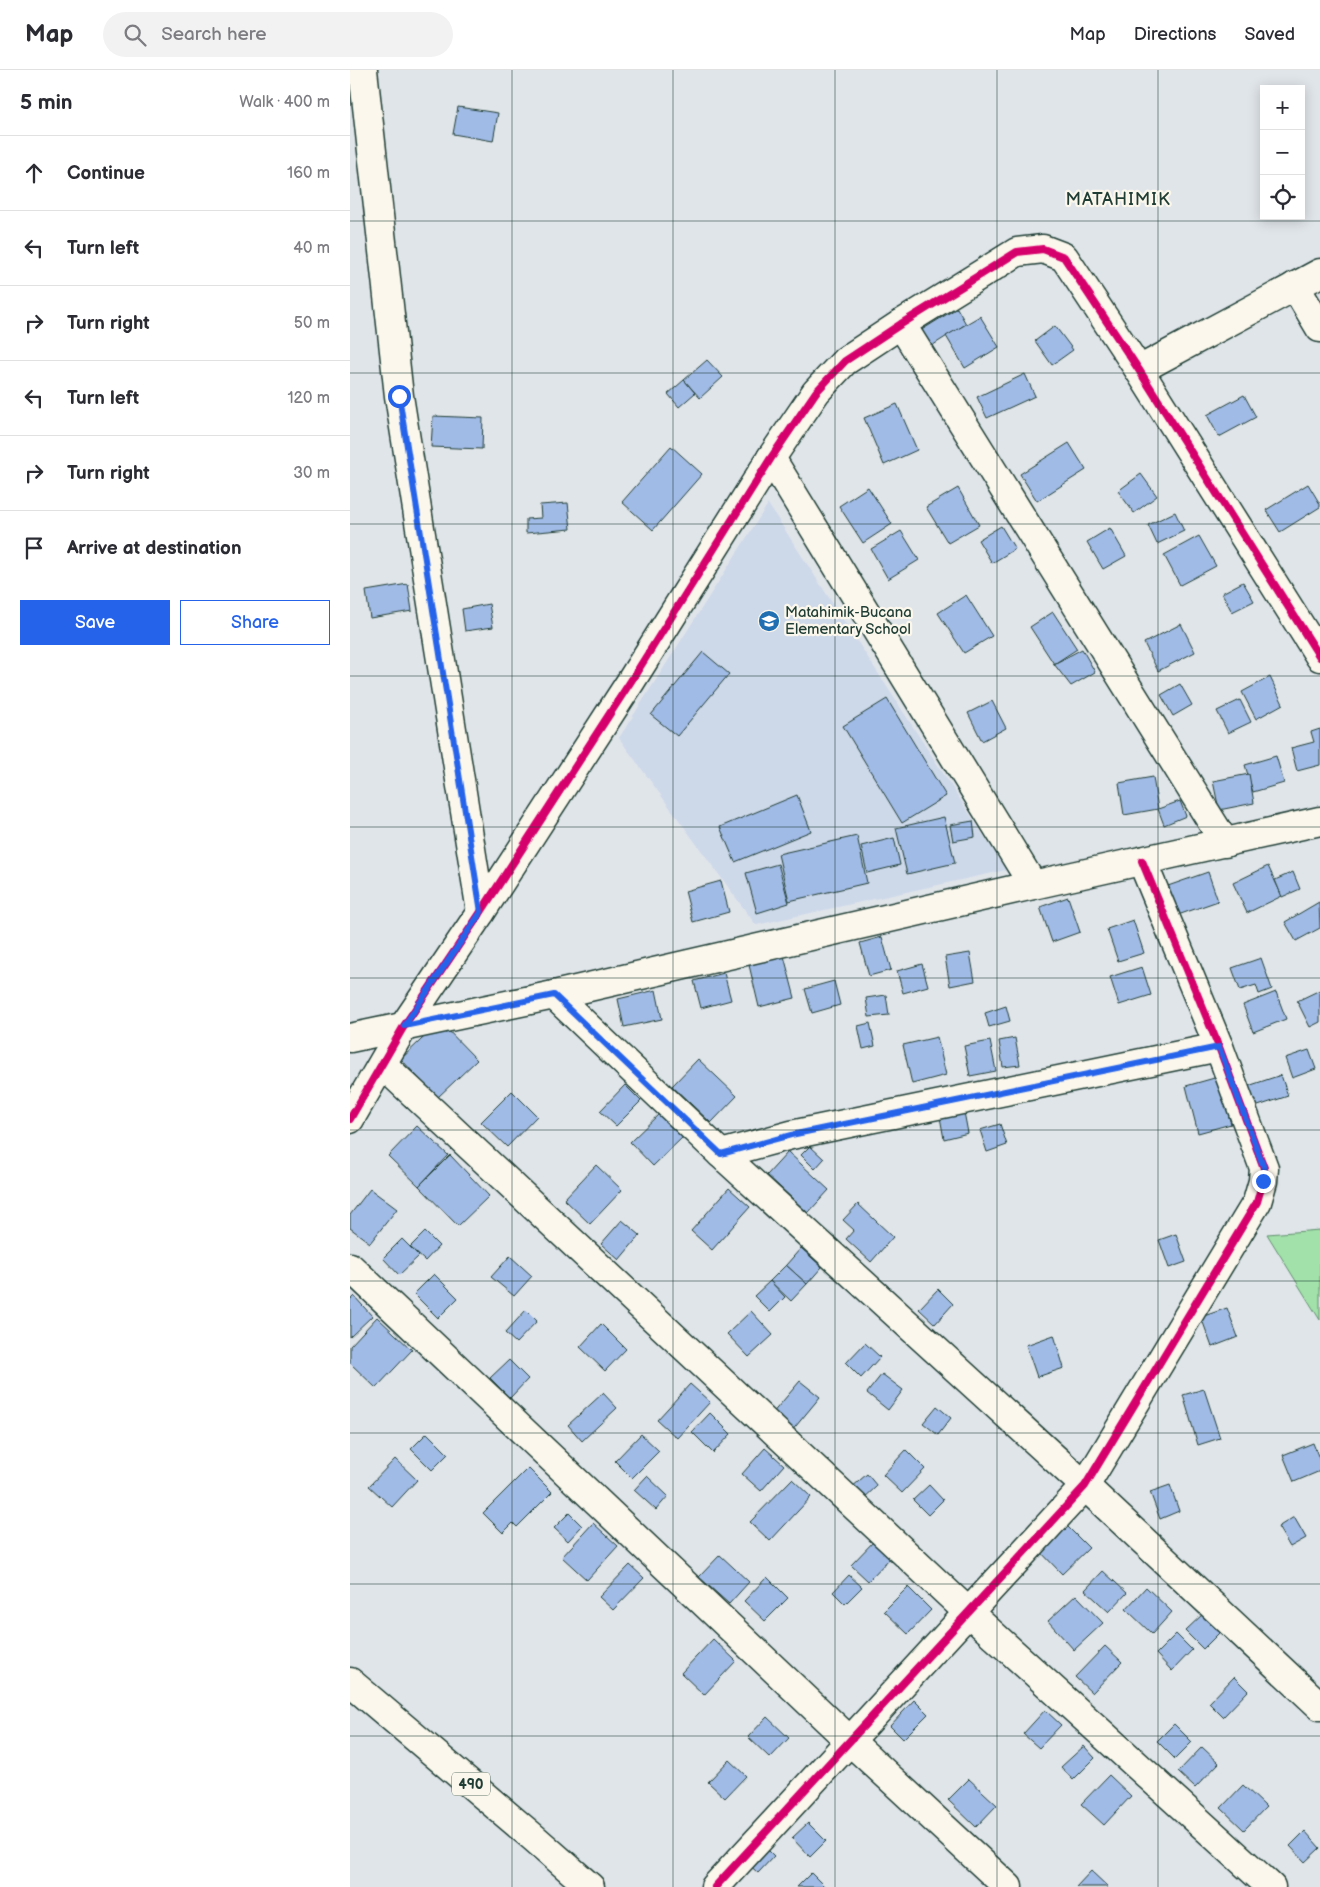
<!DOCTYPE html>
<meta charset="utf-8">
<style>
:root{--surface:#fff;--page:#f2f2f3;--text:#2b2b33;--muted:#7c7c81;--line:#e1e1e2;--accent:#2563eb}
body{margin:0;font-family:"Balsamiq Sans",sans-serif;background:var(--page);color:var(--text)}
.controls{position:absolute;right:15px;top:15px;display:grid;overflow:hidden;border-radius:0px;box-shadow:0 2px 12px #0003}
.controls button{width:45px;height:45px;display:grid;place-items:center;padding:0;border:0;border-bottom:1px solid var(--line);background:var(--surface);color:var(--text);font:25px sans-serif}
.stop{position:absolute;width:15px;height:15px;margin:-11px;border:4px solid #2563eb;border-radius:50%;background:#fff}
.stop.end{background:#2563eb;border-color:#fff;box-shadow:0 1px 5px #0008}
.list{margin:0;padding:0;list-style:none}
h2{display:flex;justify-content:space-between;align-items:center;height:65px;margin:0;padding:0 20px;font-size:21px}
h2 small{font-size:16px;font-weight:400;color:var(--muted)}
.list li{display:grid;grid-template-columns:32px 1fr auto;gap:15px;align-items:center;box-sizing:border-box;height:75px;padding:0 20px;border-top:1px solid var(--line)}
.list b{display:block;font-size:19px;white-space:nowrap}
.list em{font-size:16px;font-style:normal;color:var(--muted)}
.actions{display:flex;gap:10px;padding:15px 20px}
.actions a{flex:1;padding:11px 0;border:1px solid var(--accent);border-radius:0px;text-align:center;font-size:18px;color:var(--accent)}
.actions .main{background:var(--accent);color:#fff}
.icon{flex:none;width:28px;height:28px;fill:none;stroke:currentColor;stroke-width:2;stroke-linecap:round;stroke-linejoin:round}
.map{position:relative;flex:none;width:970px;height:1817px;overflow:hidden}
header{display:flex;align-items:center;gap:30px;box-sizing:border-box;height:70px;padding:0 25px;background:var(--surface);border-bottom:1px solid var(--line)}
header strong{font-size:24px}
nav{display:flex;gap:28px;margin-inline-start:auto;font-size:18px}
.search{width:350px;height:45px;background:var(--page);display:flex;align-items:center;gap:12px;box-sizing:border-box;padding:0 18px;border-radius:28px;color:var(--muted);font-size:19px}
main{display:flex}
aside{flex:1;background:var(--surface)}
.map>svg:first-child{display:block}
.built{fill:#cdd8e9}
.green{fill:#a2e1a9;stroke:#608f6e}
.building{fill:#a1bbe7;stroke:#1f3d34}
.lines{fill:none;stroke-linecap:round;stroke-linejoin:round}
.minor-casing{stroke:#1f3d34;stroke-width:31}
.primary-casing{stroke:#1f3d34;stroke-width:31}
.minor{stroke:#fbf7ec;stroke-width:28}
.primary{stroke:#fbf7ec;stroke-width:28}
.cycleway-casing{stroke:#fbf7ec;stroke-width:11}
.cycleway{stroke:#d6006c;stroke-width:8}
.route{stroke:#2563eb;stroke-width:6}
.grid{fill:none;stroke:#1f3d34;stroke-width:1;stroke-opacity:0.55}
.labels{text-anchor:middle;stroke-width:4.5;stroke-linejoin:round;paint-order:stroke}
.shield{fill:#fbf7ec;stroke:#61756b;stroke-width:1}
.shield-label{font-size:14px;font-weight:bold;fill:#1f3d34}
.poi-label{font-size:15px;fill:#1f3d34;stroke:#fbf7ec;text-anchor:start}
.quarter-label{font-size:18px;letter-spacing:1px;fill:#1f3d34;stroke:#fbf7ec}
</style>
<header>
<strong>Map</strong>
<div class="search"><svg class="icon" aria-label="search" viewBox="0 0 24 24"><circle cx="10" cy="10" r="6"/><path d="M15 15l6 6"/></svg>Search here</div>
<nav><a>Map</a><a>Directions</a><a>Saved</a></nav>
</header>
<main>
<aside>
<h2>5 min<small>Walk · 400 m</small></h2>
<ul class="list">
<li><svg class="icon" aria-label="ahead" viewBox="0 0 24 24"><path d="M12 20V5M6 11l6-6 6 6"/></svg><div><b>Continue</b></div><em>160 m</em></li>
<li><svg class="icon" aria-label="left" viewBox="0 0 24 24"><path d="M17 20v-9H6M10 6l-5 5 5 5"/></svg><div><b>Turn left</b></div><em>40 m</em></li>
<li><svg class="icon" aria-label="right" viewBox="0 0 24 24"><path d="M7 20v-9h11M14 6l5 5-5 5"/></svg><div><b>Turn right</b></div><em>50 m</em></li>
<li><svg class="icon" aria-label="left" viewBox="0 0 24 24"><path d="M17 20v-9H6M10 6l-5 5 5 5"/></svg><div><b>Turn left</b></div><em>120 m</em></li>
<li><svg class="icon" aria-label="right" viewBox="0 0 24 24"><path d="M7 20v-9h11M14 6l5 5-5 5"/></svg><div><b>Turn right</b></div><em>30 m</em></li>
<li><svg class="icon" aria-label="arrive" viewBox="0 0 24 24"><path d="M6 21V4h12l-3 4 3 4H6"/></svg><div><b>Arrive at destination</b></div></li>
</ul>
<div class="actions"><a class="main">Save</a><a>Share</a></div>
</aside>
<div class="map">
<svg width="970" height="1817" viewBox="0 0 970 1817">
<rect width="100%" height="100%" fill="#e0e5ea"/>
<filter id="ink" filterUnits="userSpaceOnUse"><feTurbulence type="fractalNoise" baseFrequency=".02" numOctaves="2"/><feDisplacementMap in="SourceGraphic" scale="10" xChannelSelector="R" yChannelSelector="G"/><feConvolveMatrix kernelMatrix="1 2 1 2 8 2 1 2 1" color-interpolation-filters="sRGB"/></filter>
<g filter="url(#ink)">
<path class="built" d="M418,434L656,800L406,855L269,668Z"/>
<path class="green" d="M970,1160V1250L917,1164Z"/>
<g class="building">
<path d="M108,37L148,43L143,71L103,64Z"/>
<path d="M607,238L616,254L580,277L570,261Z"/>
<path d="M630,246L649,277L615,298L596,266Z"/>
<path d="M705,256L723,280L702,295L685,271Z"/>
<path d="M357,290L373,307L350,328L334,310Z"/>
<path d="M675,304L685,326L637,348L627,327Z"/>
<path d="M334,310L345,323L329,337L318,324Z"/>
<path d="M894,325L906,347L869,367L857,345Z"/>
<path d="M547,334L567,380L534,395L514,348Z"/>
<path d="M83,346L133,348L132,379L81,377Z"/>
<path d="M719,373L736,400L687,431L670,404Z"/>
<path d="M321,376L352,404L303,460L272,432Z"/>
<path d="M791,404L807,426L784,443L768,421Z"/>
<path d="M958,414L970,434V437L930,462L916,440Z"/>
<path d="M518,417L542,454L513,473L489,436Z"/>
<path d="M608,418L629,455L598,473L576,437Z"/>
<path d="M218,433L221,459L176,463V449L191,448L190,435Z"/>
<path d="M825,442L834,461L807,474L798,455Z"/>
<path d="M651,456L665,479L642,493L628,470Z"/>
<path d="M760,458L776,486L753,499L737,472Z"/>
<path d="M551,461L569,490L538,509L521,479Z"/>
<path d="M849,466L866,496L830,515L814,485Z"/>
<path d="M893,512L904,531L882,542L872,523Z"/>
<path d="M58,514L62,541L20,548L16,521Z"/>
<path d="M616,525L642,566L614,583L588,543Z"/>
<path d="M139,534L143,557L115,561L112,539Z"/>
<path d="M703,542L727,579L704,594L680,557Z"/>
<path d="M831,554L845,582L808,601L794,573Z"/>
<path d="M732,579L745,602L721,616L704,594Z"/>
<path d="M353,582L379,604L327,666L301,645Z"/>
<path d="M920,607L933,634L906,649L892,622Z"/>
<path d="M830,614L842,635L823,646L811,625Z"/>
<path d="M537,629L596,726L552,753L493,656Z"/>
<path d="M890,630L901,652L878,663L867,641Z"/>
<path d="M642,631L656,658L632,671L618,643Z"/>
<path d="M970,659V695L947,701L941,678L964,672L961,662Z"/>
<path d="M926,686L934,713L903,722L895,695Z"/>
<path d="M899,704L904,733L869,740L863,711Z"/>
<path d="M803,707L808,739L774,745L769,713Z"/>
<path d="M447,725L461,761L385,792L370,757Z"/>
<path d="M830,731L836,746L814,755L808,739Z"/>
<path d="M594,747L605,793L557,804L546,758Z"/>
<path d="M623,751L625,767L603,771L600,755Z"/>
<path d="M507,766L517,813L439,831L428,784Z"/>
<path d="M544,768L550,795L517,803L511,776Z"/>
<path d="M428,794L439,833L407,843L396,803Z"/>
<path d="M918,796L932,826L897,843L883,813Z"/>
<path d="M858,802L868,831L825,846L815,817Z"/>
<path d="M943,802L950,819L932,827L925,810Z"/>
<path d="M371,811L379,842L343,852L335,821Z"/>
<path d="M718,827L730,862L702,872L690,837Z"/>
<path d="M969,832L970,858L946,871L935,852Z"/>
<path d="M783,850L794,883L768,891L757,859Z"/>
<path d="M532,867L541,900L519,906L510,873Z"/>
<path d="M620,883L625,911L600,916L595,887Z"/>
<path d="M434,886L445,928L409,937L399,895Z"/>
<path d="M911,888L922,919L909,924L906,915L890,920L882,898Z"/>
<path d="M572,894L578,916L553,923L547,901Z"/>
<path d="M792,897L801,925L769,935L760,907Z"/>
<path d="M374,903L381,930L351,938L344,911Z"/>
<path d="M484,911L490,935L462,943L455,919Z"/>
<path d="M306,920L312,949L274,957L268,929Z"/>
<path d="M970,920V952L960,957L947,931Z"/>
<path d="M926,922L936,949L903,962L893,935Z"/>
<path d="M536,925L539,945L519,947L516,928Z"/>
<path d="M656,936L660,951L639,957L635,943Z"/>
<path d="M90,952L127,990L87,1028L51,989Z"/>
<path d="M520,953L525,976L513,979L508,956Z"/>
<path d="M587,967L596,1005L562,1014L553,975Z"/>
<path d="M665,968L670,995L653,997L649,971Z"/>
<path d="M640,971L646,1001L620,1006L614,976Z"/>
<path d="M959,980L966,999L942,1008L935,988Z"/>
<path d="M348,989L387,1026L361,1053L322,1016Z"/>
<path d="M931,1005L938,1026L905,1037L898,1016Z"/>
<path d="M868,1007L881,1054L848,1063L836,1016Z"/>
<path d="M275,1015L291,1031L266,1056L250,1041Z"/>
<path d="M162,1021L187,1046L157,1077L131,1052Z"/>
<path d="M311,1042L334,1066L303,1096L280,1072Z"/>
<path d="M614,1042L618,1063L594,1069L590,1047Z"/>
<path d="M650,1054L657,1075L637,1082L630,1060Z"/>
<path d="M67,1056L98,1085L69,1116L38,1086Z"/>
<path d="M460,1076L474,1089L465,1099L451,1085Z"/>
<path d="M438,1082L479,1120L458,1143L417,1105Z"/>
<path d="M100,1085L139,1126L108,1156L69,1116Z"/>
<path d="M246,1095L272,1120L240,1154L214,1129Z"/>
<path d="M379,1118L400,1137L362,1180L341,1161Z"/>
<path d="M20,1119L47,1139L20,1173L0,1158V1145Z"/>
<path d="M508,1134L543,1167L521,1192L496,1169L504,1160L493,1150Z"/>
<path d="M272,1150L290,1165L269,1190L251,1174Z"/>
<path d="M75,1162L89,1176L75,1191L60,1177Z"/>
<path d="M826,1164L836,1192L819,1198L809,1170Z"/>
<path d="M52,1169L69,1186L49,1205L33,1188Z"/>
<path d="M451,1178L472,1197L457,1214L436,1195Z"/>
<path d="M160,1186L182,1206L164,1226L141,1207Z"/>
<path d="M436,1195L457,1214L441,1231L420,1211Z"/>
<path d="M84,1204L108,1228L88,1248L64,1224Z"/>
<path d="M420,1211L435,1227L420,1242L404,1226Z"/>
<path d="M588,1219L603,1234L585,1254L569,1239Z"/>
<path d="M4,1226L22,1246L0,1267V1230Z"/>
<path d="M877,1238L888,1267L862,1277L851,1247Z"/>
<path d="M176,1240L187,1251L166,1273L155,1263Z"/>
<path d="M401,1241L423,1265L399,1287L377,1264Z"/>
<path d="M27,1247L62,1280L26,1318L0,1293V1276Z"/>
<path d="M251,1254L276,1279L255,1301L230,1277Z"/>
<path d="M704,1265L714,1298L687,1307L676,1275Z"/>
<path d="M515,1273L530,1287L511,1308L496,1293Z"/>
<path d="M159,1290L178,1309L160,1328L140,1308Z"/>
<path d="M532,1304L553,1320L538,1340L517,1323Z"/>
<path d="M450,1311L470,1327L441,1362L421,1345Z"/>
<path d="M340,1314L360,1332L327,1368L307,1350Z"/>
<path d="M854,1319L870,1368L848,1375L833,1325Z"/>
<path d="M253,1323L267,1338L232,1371L218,1355Z"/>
<path d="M587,1336L601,1348L588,1365L573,1353Z"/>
<path d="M360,1343L381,1364L363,1383L342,1362Z"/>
<path d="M77,1363L98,1384L82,1400L61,1379Z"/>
<path d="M291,1364L309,1381L282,1408L265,1391Z"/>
<path d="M963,1373L970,1391V1401L944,1412L933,1385Z"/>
<path d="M415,1378L434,1395L411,1421L392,1404Z"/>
<path d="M556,1380L575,1399L552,1423L533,1405Z"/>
<path d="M45,1389L67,1410L42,1437L19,1416Z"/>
<path d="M178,1398L202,1422L167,1457L163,1453L153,1463L133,1443Z"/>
<path d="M517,1404L527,1416L511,1431L501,1418Z"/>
<path d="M297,1406L318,1426L306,1440L284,1420Z"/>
<path d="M442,1409L461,1427L420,1471L400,1452Z"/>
<path d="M579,1415L593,1430L578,1445L563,1430Z"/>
<path d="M820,1415L829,1441L810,1449L800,1422Z"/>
<path d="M219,1443L232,1456L218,1471L204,1458Z"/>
<path d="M944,1447L956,1468L940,1477L928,1457Z"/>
<path d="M710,1449L739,1478L712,1504L684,1475Z"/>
<path d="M243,1453L268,1476L237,1510L212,1487Z"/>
<path d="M526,1469L543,1485L518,1511L501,1495Z"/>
<path d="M370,1485L399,1512L379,1534L349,1507Z"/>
<path d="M280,1495L294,1508L263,1540L249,1527Z"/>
<path d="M753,1501L777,1523L759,1542L735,1520Z"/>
<path d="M499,1505L512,1517L495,1534L483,1522Z"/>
<path d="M417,1507L438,1528L415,1551L394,1531Z"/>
<path d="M558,1517L581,1540L558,1564L534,1541Z"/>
<path d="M796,1517L822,1542L802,1564L776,1539Z"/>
<path d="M726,1525L753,1553L724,1580L698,1551Z"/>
<path d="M855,1542L873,1559L853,1579L835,1561Z"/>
<path d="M826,1564L842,1580L822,1601L806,1584Z"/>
<path d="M363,1569L386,1591L354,1625L331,1603Z"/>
<path d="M755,1576L772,1592L742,1623L725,1607Z"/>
<path d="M884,1607L898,1621L873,1647L859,1633Z"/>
<path d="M564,1630L578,1644L553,1669L540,1656Z"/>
<path d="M695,1640L711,1655L689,1678L673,1664Z"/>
<path d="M417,1647L439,1668L420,1688L398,1667Z"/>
<path d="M824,1654L842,1672L825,1689L807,1671Z"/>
<path d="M734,1676L745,1688L723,1710L711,1697Z"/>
<path d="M852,1677L869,1693L845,1718L828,1702Z"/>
<path d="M379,1690L396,1706L375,1728L358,1712Z"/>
<path d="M759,1705L781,1726L754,1755L731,1734Z"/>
<path d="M619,1709L647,1735L626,1757L598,1730Z"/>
<path d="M893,1715L916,1737L894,1760L871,1738Z"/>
<path d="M458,1753L476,1771L460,1787L442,1768Z"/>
<path d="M955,1761L970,1778L955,1792L940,1776Z"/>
<path d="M410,1772L424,1786L408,1803L394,1790Z"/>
<path d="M741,1801L758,1817H726Z"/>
<path d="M461,1803L475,1817H447Z"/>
</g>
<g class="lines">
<g class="minor-casing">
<g id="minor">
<path d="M13,0L49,326L131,842"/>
<path d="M945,216L970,258"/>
<path d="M551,254L875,773"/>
<path d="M789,300L970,203"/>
<path d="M421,388L683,815"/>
<path d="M204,925L371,1084L735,1416L970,1636"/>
<path d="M0,968L204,925L683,815L970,751"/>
<path d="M33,995L618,1542L921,1817"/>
<path d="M0,1049L54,956L131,842L281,611L421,388L466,322L495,291L551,254L667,182L693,179L714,187L789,300L970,587"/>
<path d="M371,1084L441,1065L869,977"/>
<path d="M0,1197L500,1671L658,1817"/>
<path d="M365,1817L735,1416L907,1132L913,1111L914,1098L869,977L792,791"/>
</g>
</g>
<g class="primary-casing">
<path id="primary" d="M0,1612L184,1768L240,1817"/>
</g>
<use href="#minor" class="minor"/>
<use href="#primary" class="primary"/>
<g class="cycleway-casing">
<g id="cycleway">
<path d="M0,1049L54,956L131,842L281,611L421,388L466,322L495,291L551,254L667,182L693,179L714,187L789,300L970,587"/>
<path d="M365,1817L735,1416L907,1132L913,1111L914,1098L869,977L792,791"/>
</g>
</g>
<use href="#cycleway" class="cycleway"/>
</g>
</g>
<g class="lines" filter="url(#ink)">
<path class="route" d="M49,326L131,842L54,956L204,925L371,1084L441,1065L869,977L914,1098L913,1111"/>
</g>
<path class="grid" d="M162,0V1817M323,0V1817M485,0V1817M647,0V1817M808,0V1817M0,151H970M0,303H970M0,454H970M0,606H970M0,757H970M0,908H970M0,1060H970M0,1211H970M0,1363H970M0,1514H970M0,1666H970"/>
<defs>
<g id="school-disc" transform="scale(1.125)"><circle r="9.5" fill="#1f6fb2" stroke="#fbf7ec"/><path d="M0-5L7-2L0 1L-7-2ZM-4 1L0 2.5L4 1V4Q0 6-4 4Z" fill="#fff"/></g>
</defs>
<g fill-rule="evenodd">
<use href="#school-disc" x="419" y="551"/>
</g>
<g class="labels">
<rect class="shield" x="102" y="1702.5" width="38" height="23" rx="4"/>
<g class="shield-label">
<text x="121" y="1719">490</text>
</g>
<g class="poi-label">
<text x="435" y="547">Matahimik-Bucana<tspan x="435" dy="17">Elementary School</tspan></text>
</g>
<g class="quarter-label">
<text x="768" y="135">MATAHIMIK</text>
</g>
</g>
</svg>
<div class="controls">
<button>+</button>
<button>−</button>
<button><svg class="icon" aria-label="locate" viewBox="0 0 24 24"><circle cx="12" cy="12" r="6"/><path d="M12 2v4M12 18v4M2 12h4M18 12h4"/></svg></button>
</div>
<div class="stop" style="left:49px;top:326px"></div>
<div class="stop end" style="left:913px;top:1111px"></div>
</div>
</main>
